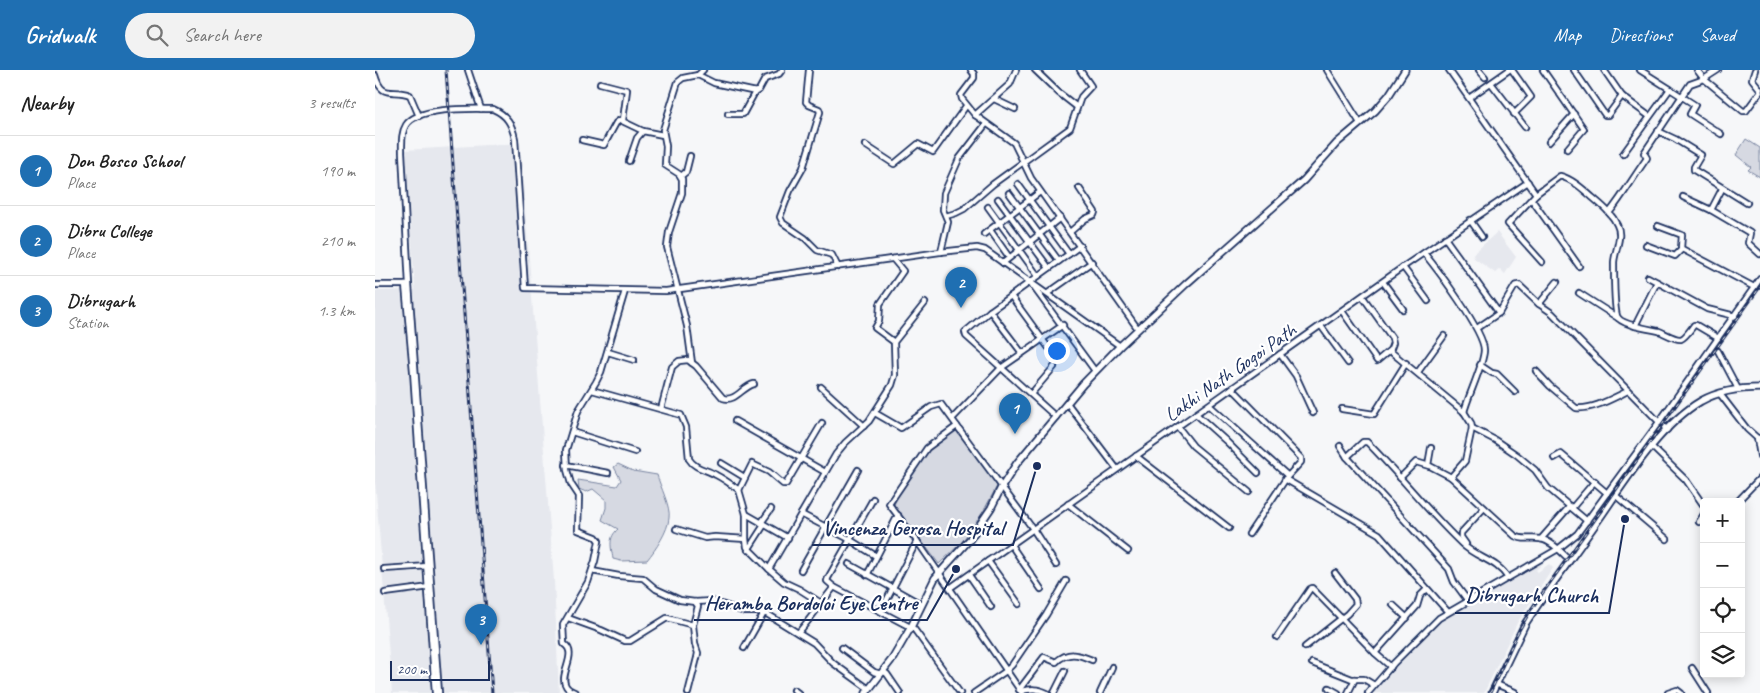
<!DOCTYPE html>
<meta charset="utf-8">
<style>
:root{--surface:#fff;--page:#f2f2f2;--text:#222;--muted:#767676;--line:#e0e0e0;--accent:#1f6fb2}
body{margin:0;font-family:Caveat,sans-serif;background:var(--page);color:var(--text)}
.controls{position:absolute;right:15px;bottom:15px;display:grid;overflow:hidden;border-radius:5px;box-shadow:0 2px 12px #0003}
.controls button{width:45px;height:45px;display:grid;place-items:center;padding:0;border:0;border-bottom:1px solid var(--line);background:var(--surface);color:var(--text);font:25px sans-serif}
.scale{position:absolute;left:15px;bottom:12px;width:100px;box-sizing:border-box;padding-left:5px;border:2px solid #1b2f5e;border-top:0;font-size:14px;line-height:18px;white-space:nowrap;color:#1b2f5e;-webkit-text-stroke:4px #fff;paint-order:stroke}
.you{position:absolute;left:681px;top:280px;width:18px;height:18px;margin:-12px;border:4px solid #fff;border-radius:50%;background:#1a73e8;box-shadow:0 0 0 8px #1a73e833}
.badge{display:grid;place-items:center;width:32px;height:32px;border-radius:50%;background:var(--accent);color:#fff;font-size:16px;font-weight:700}
.pin{position:absolute;translate:-50% -41px;filter:drop-shadow(0 1px 2px #0008)}
.pin::after{content:'';position:absolute;top:26px;width:18px;height:15px;background:inherit;clip-path:polygon(0 0,100% 0,50% 100%)}
.list{margin:0;padding:0;list-style:none}
h2{display:flex;justify-content:space-between;align-items:center;height:65px;margin:0;padding:0 20px;font-size:21px}
h2 small{font-size:16px;font-weight:400;color:var(--muted)}
.list li{display:grid;grid-template-columns:32px 1fr auto;gap:15px;align-items:center;box-sizing:border-box;height:70px;padding:0 20px;border-top:1px solid var(--line)}
.list b{display:block;font-size:19px;white-space:nowrap}
.list p{margin:0;font-size:16px;white-space:nowrap;color:var(--muted)}
.list em{font-size:16px;font-style:normal;color:var(--muted)}
.icon{flex:none;width:28px;height:28px;fill:none;stroke:currentColor;stroke-width:2;stroke-linecap:round;stroke-linejoin:round}
.map{position:relative;flex:none;width:1385px;height:623px;overflow:hidden}
header{display:flex;align-items:center;gap:30px;box-sizing:border-box;height:70px;padding:0 25px;background:var(--accent);color:#fff}
header strong{font-size:24px}
nav{display:flex;gap:28px;margin-inline-start:auto;font-size:18px}
.search{width:350px;height:45px;background:var(--page);display:flex;align-items:center;gap:12px;box-sizing:border-box;padding:0 18px;border-radius:28px;color:var(--muted);font-size:19px}
main{display:flex}
aside{flex:1;background:var(--surface)}
.map>svg:first-child{display:block}
.built{fill:#e6e8ee}
.green{fill:#d6d9e2;stroke:#7884a0}
.lines{fill:none;stroke-linecap:round;stroke-linejoin:round}
.minor-casing{stroke:#1b2f5e;stroke-width:8}
.major-casing{stroke:#1b2f5e;stroke-width:9}
.minor{stroke:#fff;stroke-width:4.5}
.major{stroke:#fff;stroke-width:5.5}
.rail-casing{stroke:#1b2f5e;stroke-width:3}
.rail{stroke:#fff;stroke-width:1;stroke-dasharray:4;stroke-linecap:butt}
.labels{text-anchor:middle;stroke-width:4.5;stroke-linejoin:round;paint-order:stroke}
.street-label{font-size:20px;fill:#1b2f5e;stroke:#fff}
.leader{fill:none;stroke:#1b2f5e;stroke-width:2}
.callout-dot{fill:#1b2f5e;stroke:#fff;stroke-width:2}
.callout-label{font-size:21px;text-anchor:middle;font-weight:bold;fill:#1b2f5e;stroke:#fff;stroke-width:4.5;stroke-linejoin:round;paint-order:stroke}
</style>
<header>
<strong>Gridwalk</strong>
<div class="search"><svg class="icon" aria-label="search" viewBox="0 0 24 24"><circle cx="10" cy="10" r="6"/><path d="M15 15l6 6"/></svg>Search here</div>
<nav><a>Map</a><a>Directions</a><a>Saved</a></nav>
</header>
<main>
<aside>
<h2>Nearby<small>3 results</small></h2>
<ul class="list">
<li><span class="badge">1</span><div><b>Don Bosco School</b><p>Place</p></div><em>190 m</em></li>
<li><span class="badge">2</span><div><b>Dibru College</b><p>Place</p></div><em>210 m</em></li>
<li><span class="badge">3</span><div><b>Dibrugarh</b><p>Station</p></div><em>1.3 km</em></li>
</ul>
</aside>
<div class="map">
<svg width="1385" height="623" viewBox="0 0 1385 623">
<rect width="100%" height="100%" fill="#f6f7f9"/>
<filter id="ink" filterUnits="userSpaceOnUse"><feTurbulence type="fractalNoise" baseFrequency=".02" numOctaves="2"/><feDisplacementMap in="SourceGraphic" scale="10" xChannelSelector="R" yChannelSelector="G"/><feConvolveMatrix kernelMatrix="1 2 1 2 8 2 1 2 1" color-interpolation-filters="sRGB"/></filter>
<g filter="url(#ink)">
<g class="built">
<path d="M145,73L179,510L184,623H17L0,410V221L40,220L30,80Z"/>
<path d="M1122,162L1141,187L1130,204L1125,199L1120,203L1099,188L1098,184Z"/>
<path d="M1174,488L1161,500L1163,502L1174,494L1178,498L1142,553L1109,623H996L1067,549L1168,489Z"/>
</g>
<g class="green">
<path d="M1371,69L1385,78V107L1373,100L1376,97L1361,85Z"/>
<path d="M584,358L622,416L608,442L587,472L564,494L543,466H541L518,437L525,421L554,377Z"/>
<path d="M243,394L258,401L282,405C285,416 296,437 294,448C293,461 281,479 272,490L246,491L238,489C236,476 233,468 243,459L227,450L231,438V430L218,419L211,422L204,419L203,410L242,416L246,410L239,397Z"/>
</g>
<g class="lines">
<g class="minor-casing">
<g id="minor">
<path d="M93,0L106,39"/>
<path d="M434,0L431,32L434,35L444,39L445,42L428,98L415,121L405,147L408,153L430,168L442,180L457,185L463,197"/>
<path d="M596,0L599,4V8L586,25L587,29L600,45L639,73L656,108L763,259"/>
<path d="M660,0L684,23L702,37"/>
<path d="M952,0L985,53"/>
<path d="M1074,0L1161,124L1185,106C1197,109 1208,119 1217,127C1226,135 1237,143 1242,155C1248,166 1240,180 1239,192C1239,204 1239,235 1242,246C1245,255 1275,259 1284,261C1290,263 1300,270 1306,269C1310,268 1316,259 1319,255H1321L1343,268L1385,209"/>
<path d="M1104,0L1110,7"/>
<path d="M1137,0L1156,27L1139,44"/>
<path d="M1168,0L1209,59L1192,79"/>
<path d="M1199,0L1230,45H1233L1247,26"/>
<path d="M1229,0L1247,26L1274,46"/>
<path d="M1322,0L1329,9L1368,41H1371L1385,22"/>
<path d="M1380,0L1377,9L1385,19"/>
<path d="M0,5C7,30 17,18 35,25L44,46"/>
<path d="M323,5L339,13L381,22L384,20L390,9L404,4L407,0"/>
<path d="M225,13L252,20L248,50"/>
<path d="M1116,13L1150,57"/>
<path d="M1295,19L1320,35L1315,44L1346,64"/>
<path d="M1094,28L1134,0"/>
<path d="M619,29L640,39"/>
<path d="M353,44H368L380,22"/>
<path d="M600,45L635,14L641,0"/>
<path d="M1283,61L1300,69L1326,85L1319,97V100L1372,133"/>
<path d="M207,70L229,75L241,53L245,50L268,61"/>
<path d="M1174,72L1199,44"/>
<path d="M490,75L519,94L543,74L558,82L591,36"/>
<path d="M1248,84L1295,19L1265,0"/>
<path d="M254,91L262,68L268,61L288,65"/>
<path d="M306,106L311,102L315,86"/>
<path d="M643,114L694,184"/>
<path d="M634,123L684,191"/>
<path d="M1161,124L1133,154L1167,192"/>
<path d="M1308,127L1336,140L1375,163L1373,173L1385,184"/>
<path d="M623,129L674,198"/>
<path d="M1157,130L1204,196"/>
<path d="M613,137L663,206"/>
<path d="M1336,140L1347,119"/>
<path d="M1234,143C1248,126 1259,106 1272,88L1269,83L1315,14L1329,9L1343,0"/>
<path d="M571,146L581,143L589,139L618,114L695,58L706,27L716,16L705,0"/>
<path d="M1095,150L1107,167"/>
<path d="M1283,156L1307,165L1306,178"/>
<path d="M615,160L634,187"/>
<path d="M695,162L710,149L719,145L720,142L704,118"/>
<path d="M609,164L665,122"/>
<path d="M1070,168L1124,243L1140,216L1144,215L1164,234L1177,243L1292,360"/>
<path d="M1271,175L1300,186L1307,179L1379,217"/>
<path d="M566,182L573,152L568,140L569,123L584,89L611,54"/>
<path d="M1049,183C1062,199 1109,261 1109,280C1109,294 1093,326 1089,342"/>
<path d="M518,189L528,201L505,234L504,251L500,258L519,272"/>
<path d="M628,193L685,148"/>
<path d="M1028,197L1053,231"/>
<path d="M1273,207L1332,239L1360,246"/>
<path d="M1008,212L1028,239"/>
<path d="M0,215H34L27,82C27,73 26,63 31,55C43,36 98,39 118,39C132,45 137,54 140,69L150,218L291,221L565,182L602,178L610,180L745,276"/>
<path d="M30,215L38,301L60,623"/>
<path d="M34,215L64,623"/>
<path d="M657,215L720,301"/>
<path d="M673,223L717,192"/>
<path d="M1204,223L1243,248"/>
<path d="M636,226L673,277"/>
<path d="M988,227L1017,268L1018,273L1015,281L1089,342L1096,353L1097,358L1090,391L1076,407L1140,466C1149,471 1155,467 1165,469C1176,470 1187,483 1195,490"/>
<path d="M1164,234L1182,212"/>
<path d="M615,241L647,283"/>
<path d="M967,241L1002,291L1015,280"/>
<path d="M946,256L973,293"/>
<path d="M1260,256L1282,212"/>
<path d="M1102,258L1124,243"/>
<path d="M1343,281L1363,319"/>
<path d="M233,282L259,290"/>
<path d="M905,284L921,306L938,343"/>
<path d="M317,293L312,256L292,177L294,162L307,123V109L304,104L290,95L291,76L288,60L303,12L308,8L323,5L328,0"/>
<path d="M1105,295L1117,303L1122,304L1140,322"/>
<path d="M1161,301L1175,316L1201,338C1218,340 1238,328 1253,321"/>
<path d="M1043,302L1069,266"/>
<path d="M446,317L489,356"/>
<path d="M217,320L306,345L311,357L314,389C320,399 331,399 341,405C349,409 357,415 364,420L371,444V469L372,477L394,499"/>
<path d="M656,324L679,297"/>
<path d="M1345,324L1372,359L1382,368"/>
<path d="M692,333L742,399"/>
<path d="M834,335L913,406L926,392V388L857,318"/>
<path d="M286,339L297,297L304,291L313,290L321,296L348,328C361,332 367,317 379,314"/>
<path d="M967,339L999,344L1031,293"/>
<path d="M500,343L526,358L556,337L566,334L582,356"/>
<path d="M821,344L851,371L883,403"/>
<path d="M681,347L591,266L590,262L615,241L705,176"/>
<path d="M578,348L626,298L688,255"/>
<path d="M360,351L450,402"/>
<path d="M803,357L818,376L874,422"/>
<path d="M1097,358L1120,370L1142,385L1160,400L1173,418L1212,451"/>
<path d="M197,362L260,382"/>
<path d="M1385,368H1382L1385,386"/>
<path d="M965,376L972,387L1074,499L1079,512L1093,531"/>
<path d="M1277,377L1311,410L1329,436"/>
<path d="M1056,378L1053,395L1076,407"/>
<path d="M761,386L854,458"/>
<path d="M972,387L988,372H992C1025,405 1053,442 1087,474C1103,489 1122,490 1133,508L1183,479L1202,464L1284,352L1343,268"/>
<path d="M1179,388L1186,384L1232,423"/>
<path d="M346,393L369,407"/>
<path d="M191,395L233,403"/>
<path d="M1025,408L1041,392L1054,396"/>
<path d="M910,409L1004,464L1073,542"/>
<path d="M364,420L377,394L394,402L408,414H411L447,353"/>
<path d="M1240,425L1292,469"/>
<path d="M498,429L453,508L452,511L459,517L539,559L585,623"/>
<path d="M1362,432L1385,408"/>
<path d="M693,434L753,481"/>
<path d="M1197,438L1220,411"/>
<path d="M371,444L413,468"/>
<path d="M426,444L472,468L501,486"/>
<path d="M1324,452L1329,444"/>
<path d="M386,453L396,439"/>
<path d="M301,459L330,468L340,467L371,469"/>
<path d="M874,464L912,407"/>
<path d="M1166,469L1195,436"/>
<path d="M1091,474L1086,467V463L1109,438"/>
<path d="M636,475L666,519"/>
<path d="M373,480L389,455"/>
<path d="M613,491L644,534"/>
<path d="M474,494L546,534"/>
<path d="M9,499L54,496"/>
<path d="M426,500L483,400"/>
<path d="M217,501L244,506L268,508L281,519L305,530L320,532L337,531L370,542H382L392,544L439,573L458,593L494,619"/>
<path d="M492,505L523,445"/>
<path d="M594,505L616,537"/>
<path d="M575,518L1028,197L1153,112"/>
<path d="M10,523L55,517"/>
<path d="M446,533L424,519L409,512L394,499L461,384L470,373L494,351L517,315L520,305L519,272L550,233"/>
<path d="M1018,535L1032,548"/>
<path d="M506,541L542,471"/>
<path d="M193,548L226,560L250,571H255L292,548L318,555"/>
<path d="M423,563C436,548 447,532 459,517"/>
<path d="M902,567L935,519L937,518L1000,583L1042,536L1045,526L1052,519"/>
<path d="M930,577L972,544L981,534L980,529L960,503"/>
<path d="M369,578L389,543"/>
<path d="M467,578L499,602L506,604"/>
<path d="M1000,583L1016,597"/>
<path d="M937,593L977,609H989L999,615"/>
<path d="M1317,598L1333,623"/>
<path d="M508,601L512,604L525,623"/>
<path d="M1121,614L1140,622"/>
<path d="M954,618L963,623"/>
<path d="M419,620L423,623"/>
<path d="M644,620L669,587L681,592C693,581 703,584 717,590"/>
<path d="M646,621C655,619 663,618 672,623"/>
<path d="M201,623C198,621 193,620 191,616C183,605 204,583 189,574L188,555L213,512L220,491L224,471L221,467L203,460L204,426L196,414L192,400L191,380L203,341L221,312L226,302L250,221"/>
<path d="M313,623L322,588L323,583L320,574L318,555L323,536L320,532"/>
<path d="M599,623L631,601L637,595L671,545L691,511"/>
<path d="M647,623L542,471L514,434L552,378L582,356L658,459L681,495"/>
<path d="M679,623L690,601"/>
<path d="M725,623L737,597"/>
<path d="M973,623L980,609"/>
<path d="M993,623L1019,593L1064,548L1133,508"/>
<path d="M1293,623L1302,620L1306,623"/>
</g>
</g>
<g class="major-casing">
<g id="major">
<path d="M491,623L518,588L536,557L560,508L595,469L616,438L626,418L642,393L708,314L745,276L811,214L929,110L962,73L1000,41L1014,25L1030,0"/>
<path d="M1117,623L1150,554L1162,536C1182,507 1204,478 1224,449C1251,410 1285,355 1326,331C1344,321 1365,318 1385,318"/>
</g>
</g>
<use href="#minor" class="minor"/>
<use href="#major" class="major"/>
<g class="rail-casing">
<g id="rail">
<path d="M71,0L117,623"/>
<path d="M1115,623L1142,564L1155,541L1385,217"/>
</g>
</g>
<use href="#rail" class="rail"/>
</g>
</g>
<g class="labels">
<g class="street-label">
<text transform="translate(855 302) rotate(-35)" y="7">Lakhi Nath Gogoi Path</text>
</g>
</g>
<path class="leader" d="M662 396L638 475H437M1250 449L1234 543H1080M581 499L552 550H319"/>
<g class="callout-dot">
<circle cx="662" cy="396" r="5"/>
<circle cx="1250" cy="449" r="5"/>
<circle cx="581" cy="499" r="5"/>
</g>
<g class="callout-label">
<text x="538" y="465">Vincenza Gerosa Hospital</text>
<text x="1157" y="532">Dibrugarh Church</text>
<text x="436" y="540">Heramba Bordoloi Eye Centre</text>
</g>
</svg>
<div class="controls">
<button>+</button>
<button>−</button>
<button><svg class="icon" aria-label="locate" viewBox="0 0 24 24"><circle cx="12" cy="12" r="6"/><path d="M12 2v4M12 18v4M2 12h4M18 12h4"/></svg></button>
<button><svg class="icon" aria-label="layers" viewBox="0 0 24 24"><path d="M12 4l9 5-9 5-9-5zM3 14l9 5 9-5"/></svg></button>
</div>
<div class="scale">200 m</div>
<div class="you"></div>
<div class="pin badge" style="left:640px;top:364px">1</div>
<div class="pin badge" style="left:586px;top:238px">2</div>
<div class="pin badge" style="left:106px;top:575px">3</div>
</div>
</main>
